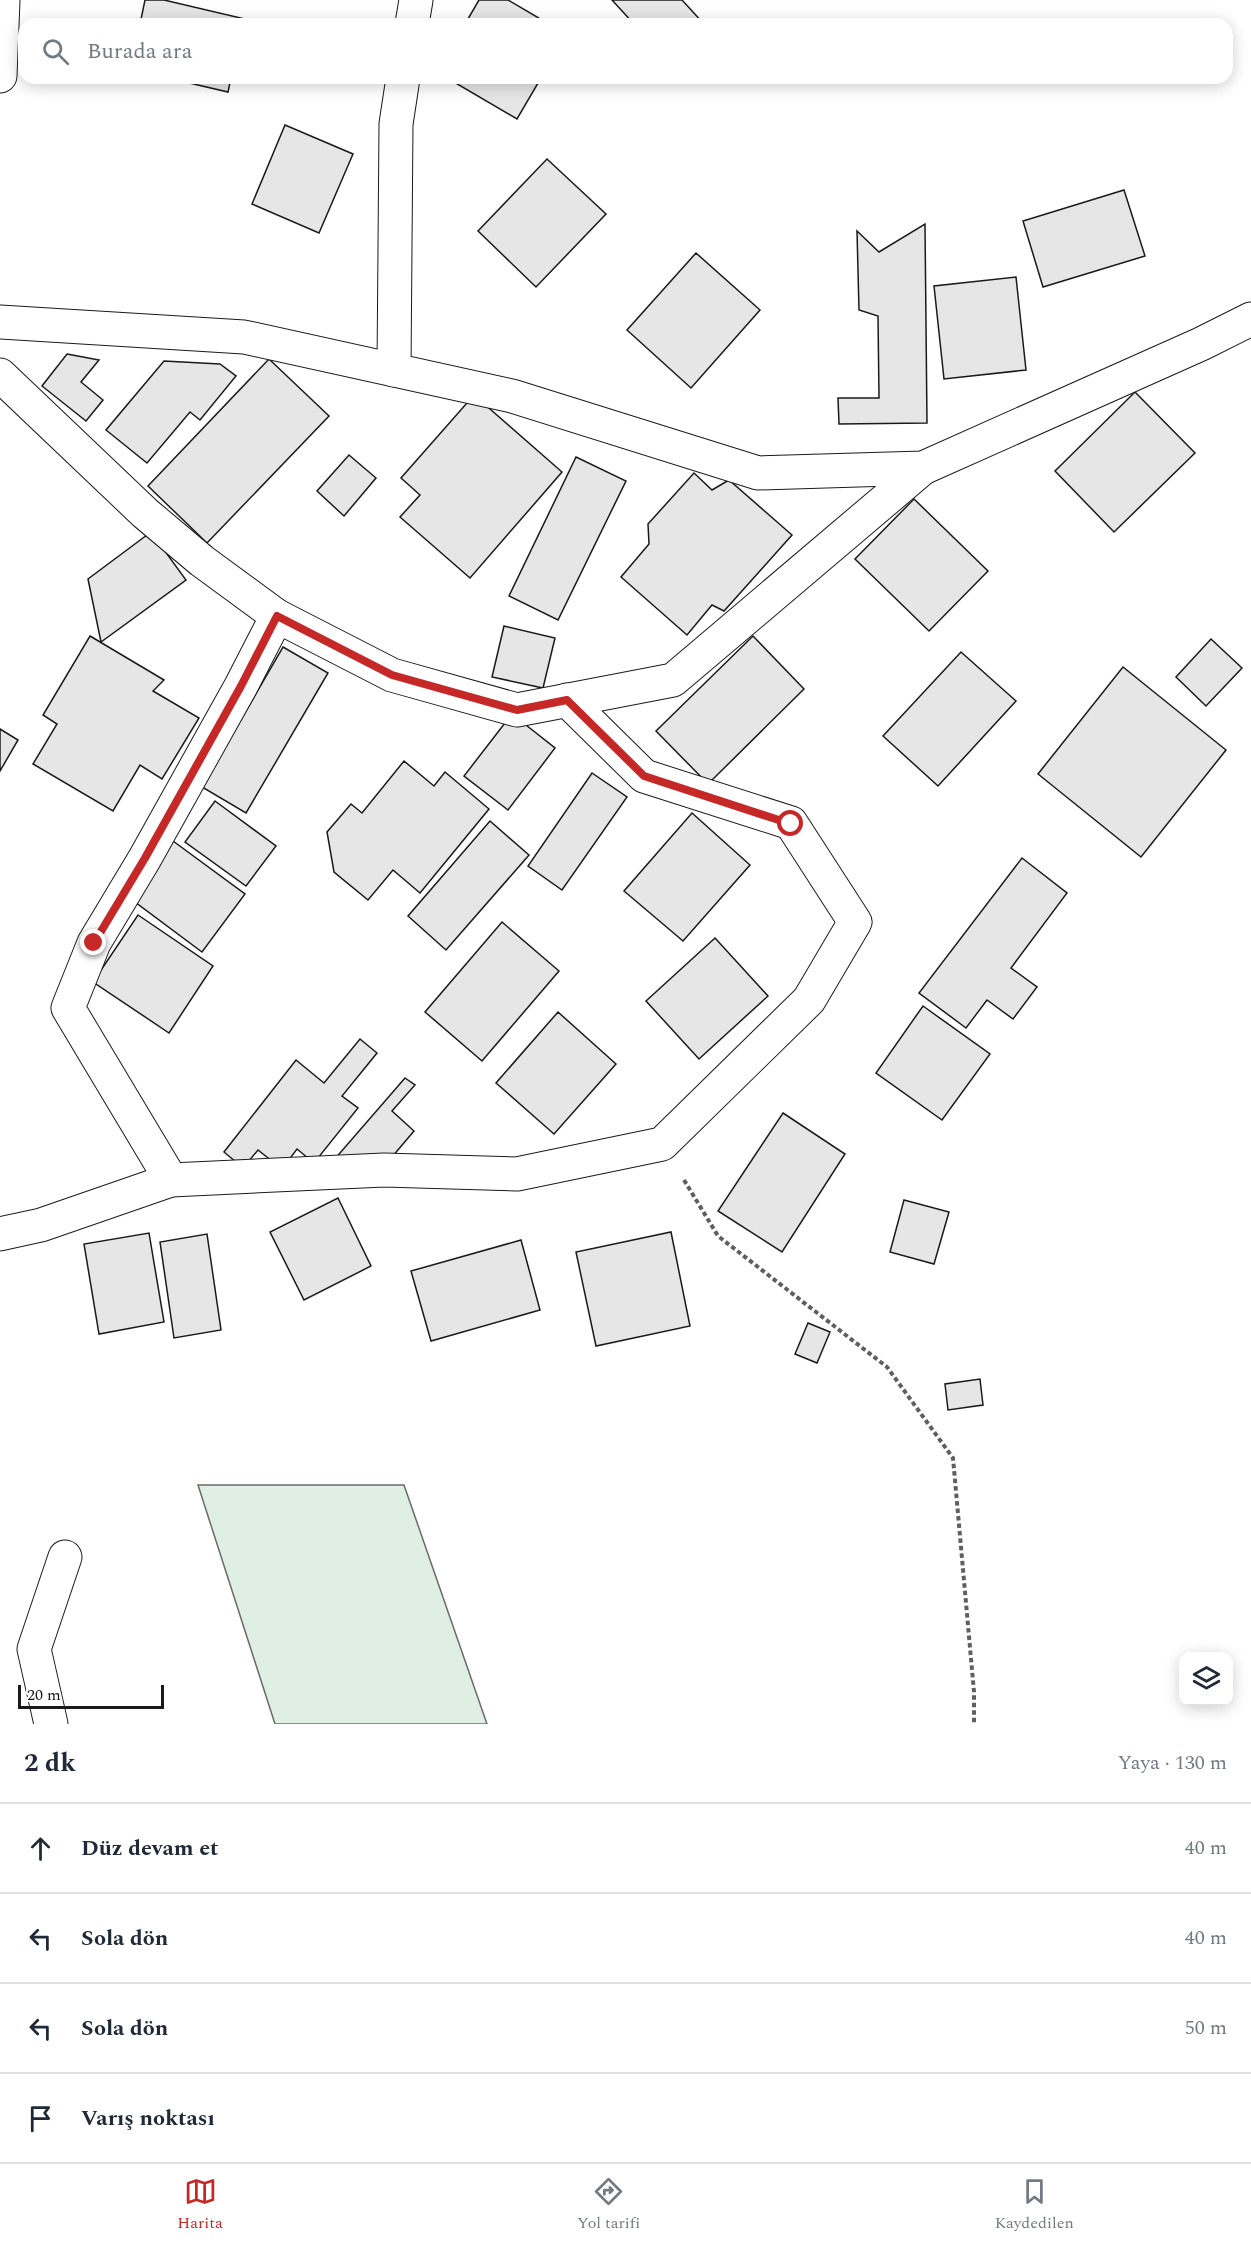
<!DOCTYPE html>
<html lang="tr">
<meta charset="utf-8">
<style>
:root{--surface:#fff;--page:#f2f2f3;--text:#1f2937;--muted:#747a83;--line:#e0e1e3;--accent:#c62828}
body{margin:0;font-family:Spectral,serif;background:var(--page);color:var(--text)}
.controls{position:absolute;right:18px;bottom:18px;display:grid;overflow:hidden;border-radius:12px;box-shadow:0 3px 15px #0003}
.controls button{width:54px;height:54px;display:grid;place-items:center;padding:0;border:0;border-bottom:2px solid var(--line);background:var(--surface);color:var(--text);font:30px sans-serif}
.scale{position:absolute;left:18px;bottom:15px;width:146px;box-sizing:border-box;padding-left:6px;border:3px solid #1a1a1a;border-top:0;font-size:16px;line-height:21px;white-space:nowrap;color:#1a1a1a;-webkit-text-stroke:4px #fff;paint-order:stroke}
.stop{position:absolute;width:18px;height:18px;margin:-14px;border:4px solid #c62828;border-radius:50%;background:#fff}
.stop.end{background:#c62828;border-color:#fff;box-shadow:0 2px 6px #0008}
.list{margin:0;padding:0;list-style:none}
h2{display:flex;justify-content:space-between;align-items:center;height:78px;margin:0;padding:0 24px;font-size:26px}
h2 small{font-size:20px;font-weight:400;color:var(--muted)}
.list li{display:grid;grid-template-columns:39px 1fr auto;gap:18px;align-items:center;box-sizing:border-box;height:90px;padding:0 24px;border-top:2px solid var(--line)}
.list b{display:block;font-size:22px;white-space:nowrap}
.list em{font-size:20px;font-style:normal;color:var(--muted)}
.icon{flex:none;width:33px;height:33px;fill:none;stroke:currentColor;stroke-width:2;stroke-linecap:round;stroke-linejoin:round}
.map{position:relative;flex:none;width:1251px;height:1724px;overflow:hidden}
.search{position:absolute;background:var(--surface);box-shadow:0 3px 15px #0003;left:18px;right:18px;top:18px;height:66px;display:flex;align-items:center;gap:15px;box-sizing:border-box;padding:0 21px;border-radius:18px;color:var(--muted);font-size:22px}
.sheet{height:438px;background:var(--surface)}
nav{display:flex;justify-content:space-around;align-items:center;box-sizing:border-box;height:84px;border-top:2px solid var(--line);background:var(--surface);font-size:16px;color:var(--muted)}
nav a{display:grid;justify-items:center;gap:3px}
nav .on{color:var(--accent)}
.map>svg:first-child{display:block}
.green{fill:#e0efe3;stroke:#6a6a6a;stroke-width:1.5}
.building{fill:#e6e6e6;stroke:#1a1a1a;stroke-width:1.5}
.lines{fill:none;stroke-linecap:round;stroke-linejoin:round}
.street-casing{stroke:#1a1a1a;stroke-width:35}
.secondary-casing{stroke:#1a1a1a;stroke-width:35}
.path{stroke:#5f5f5f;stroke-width:4;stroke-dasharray:4.5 3;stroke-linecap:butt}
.street{stroke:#fff;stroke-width:33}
.secondary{stroke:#fff;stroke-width:33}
.route{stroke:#c62828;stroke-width:8}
</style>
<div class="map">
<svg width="1251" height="1724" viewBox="0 0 1251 1724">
<rect width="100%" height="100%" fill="#fff"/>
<path class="green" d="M198,1485H404L487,1724H275Z"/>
<g class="building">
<path d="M145,0H164L245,19L244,24H140Z"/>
<path d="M479,0H508L549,24H465Z"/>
<path d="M612,0H682L704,24H634Z"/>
<path d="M168,78H231L228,92Z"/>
<path d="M447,78H541L517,119Z"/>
<path d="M285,125L353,154L319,233L252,204Z"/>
<path d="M547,159L606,214L536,287L478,231Z"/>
<path d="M1124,190L1145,256L1043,287L1023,221Z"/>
<path d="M925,224L927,423L839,424L838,398H879L878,316L859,310L857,231L879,252Z"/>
<path d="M696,253L760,310L691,388L627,330Z"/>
<path d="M1016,277L1026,370L944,379L934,286Z"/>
<path d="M67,354L99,360L81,382L103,400L86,421L42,386Z"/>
<path d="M269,359L329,416L207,543L148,486Z"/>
<path d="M164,361L220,364L236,376L200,420L190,412L147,463L106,430Z"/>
<path d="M1135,392L1195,453L1114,532L1055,471Z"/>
<path d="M474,395L562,472L470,578L400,517L420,495L401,478Z"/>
<path d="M349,455L376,478L344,516L317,491Z"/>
<path d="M576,457L626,481L558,620L509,596Z"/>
<path d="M694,473L712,490L729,480L792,535L724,611L712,605L687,635L621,577L649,544L648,524Z"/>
<path d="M914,499L988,571L929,631L855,559Z"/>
<path d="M151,532L186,580L101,642L88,579Z"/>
<path d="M504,626L555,638L543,688L492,677Z"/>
<path d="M90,636L164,680L153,691L199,718L162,779L140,765L113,811L33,764L57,724L43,715Z"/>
<path d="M753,636L804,689L708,784L656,731Z"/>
<path d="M1211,639L1242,668L1206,706L1176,677Z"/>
<path d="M283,647L328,673L246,813L202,787Z"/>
<path d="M961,652L1016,701L938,786L883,736Z"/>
<path d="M1123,667L1226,750L1141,857L1038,774Z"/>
<path d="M512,714L555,748L508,810L464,776Z"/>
<path d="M0,729L18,740L0,771Z"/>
<path d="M404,761L434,786L445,772L489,809L420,893L393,870L368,900L334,872L327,832L351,804L362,813Z"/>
<path d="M592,773L627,797L562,890L528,866Z"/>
<path d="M215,801L276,846L246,886L185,842Z"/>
<path d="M692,813L750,865L683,941L624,891Z"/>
<path d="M490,821L529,855L446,950L408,916Z"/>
<path d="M173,841L245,894L202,952L131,899Z"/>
<path d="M1022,858L1067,893L1011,968L1037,987L1013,1019L987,1000L966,1028L919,993Z"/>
<path d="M138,915L213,966L169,1033L93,982Z"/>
<path d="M502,922L559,971L482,1061L425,1012Z"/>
<path d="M715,938L768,996L699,1059L646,1001Z"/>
<path d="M923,1006L990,1054L942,1120L876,1073Z"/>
<path d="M558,1012L616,1064L554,1134L496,1083Z"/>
<path d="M360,1039L377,1053L342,1096L358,1108L314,1163L297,1149L282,1169L258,1150L243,1168L224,1152L296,1060L324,1083Z"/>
<path d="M405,1078L415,1085L392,1111L414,1131L386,1164L333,1161Z"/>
<path d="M783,1113L845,1154L782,1252L718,1211Z"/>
<path d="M338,1198L371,1266L304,1300L270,1232Z"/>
<path d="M904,1200L949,1212L934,1264L890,1252Z"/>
<path d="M671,1232L690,1326L596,1346L576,1252Z"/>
<path d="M149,1233L164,1322L99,1334L84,1244Z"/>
<path d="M207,1234L221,1330L174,1338L160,1242Z"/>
<path d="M521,1240L540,1310L431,1341L411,1271Z"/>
<path d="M808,1323L830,1332L817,1363L795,1354Z"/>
<path d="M980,1379L983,1405L948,1410L945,1384Z"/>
</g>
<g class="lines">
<g class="street-casing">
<g id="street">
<path d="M412,24L416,0"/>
<path d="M0,76L3,0"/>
<path d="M394,370L396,124L403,78"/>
<path d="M0,375L145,513L202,561L277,616L392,675L517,710L673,680L923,468"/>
<path d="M277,616L241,686L145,858L94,943L68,1008L171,1180L384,1170L517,1174L662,1144L809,1000L855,922L791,823L644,776L567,700"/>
<path d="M0,1234L41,1225L171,1180"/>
<path d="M51,1724L34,1649L65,1557"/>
</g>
</g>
<g class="secondary-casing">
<path id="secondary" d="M0,322L244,337L512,396L758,473L923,468L1201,344L1251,319"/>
</g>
<path class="path" d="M684,1180L718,1236L887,1367L953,1458L974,1692V1724"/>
<use href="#street" class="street"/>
<use href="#secondary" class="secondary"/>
</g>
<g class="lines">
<path class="route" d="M94,943L145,858L241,686L277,616L392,675L517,710L567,700L644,776L791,824"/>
</g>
</svg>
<div class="controls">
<button><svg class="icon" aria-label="layers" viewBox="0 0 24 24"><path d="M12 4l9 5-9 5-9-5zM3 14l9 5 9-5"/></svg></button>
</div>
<div class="scale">20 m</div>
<div class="stop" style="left:791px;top:824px"></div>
<div class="stop end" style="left:94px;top:943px"></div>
<div class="search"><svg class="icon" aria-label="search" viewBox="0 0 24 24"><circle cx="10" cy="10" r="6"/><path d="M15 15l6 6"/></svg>Burada ara</div>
</div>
<section class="sheet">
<h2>2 dk<small>Yaya · 130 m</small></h2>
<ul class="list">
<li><svg class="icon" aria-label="ahead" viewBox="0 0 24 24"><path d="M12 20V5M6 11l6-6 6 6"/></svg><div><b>Düz devam et</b></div><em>40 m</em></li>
<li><svg class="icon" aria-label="left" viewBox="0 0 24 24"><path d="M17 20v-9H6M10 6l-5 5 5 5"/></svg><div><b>Sola dön</b></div><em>40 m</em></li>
<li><svg class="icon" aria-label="left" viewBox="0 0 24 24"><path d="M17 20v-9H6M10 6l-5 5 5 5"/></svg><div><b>Sola dön</b></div><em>50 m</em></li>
<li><svg class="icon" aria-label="arrive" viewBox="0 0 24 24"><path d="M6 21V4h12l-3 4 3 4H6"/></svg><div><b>Varış noktası</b></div></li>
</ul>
</section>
<nav>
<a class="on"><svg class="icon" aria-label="map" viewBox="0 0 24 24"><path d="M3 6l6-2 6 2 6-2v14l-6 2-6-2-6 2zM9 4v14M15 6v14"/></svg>Harita</a>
<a><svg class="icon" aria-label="directions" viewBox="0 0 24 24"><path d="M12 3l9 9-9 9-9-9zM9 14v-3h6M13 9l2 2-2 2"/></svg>Yol tarifi</a>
<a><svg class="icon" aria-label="saved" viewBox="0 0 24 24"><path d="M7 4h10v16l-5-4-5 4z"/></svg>Kaydedilen</a>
</nav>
